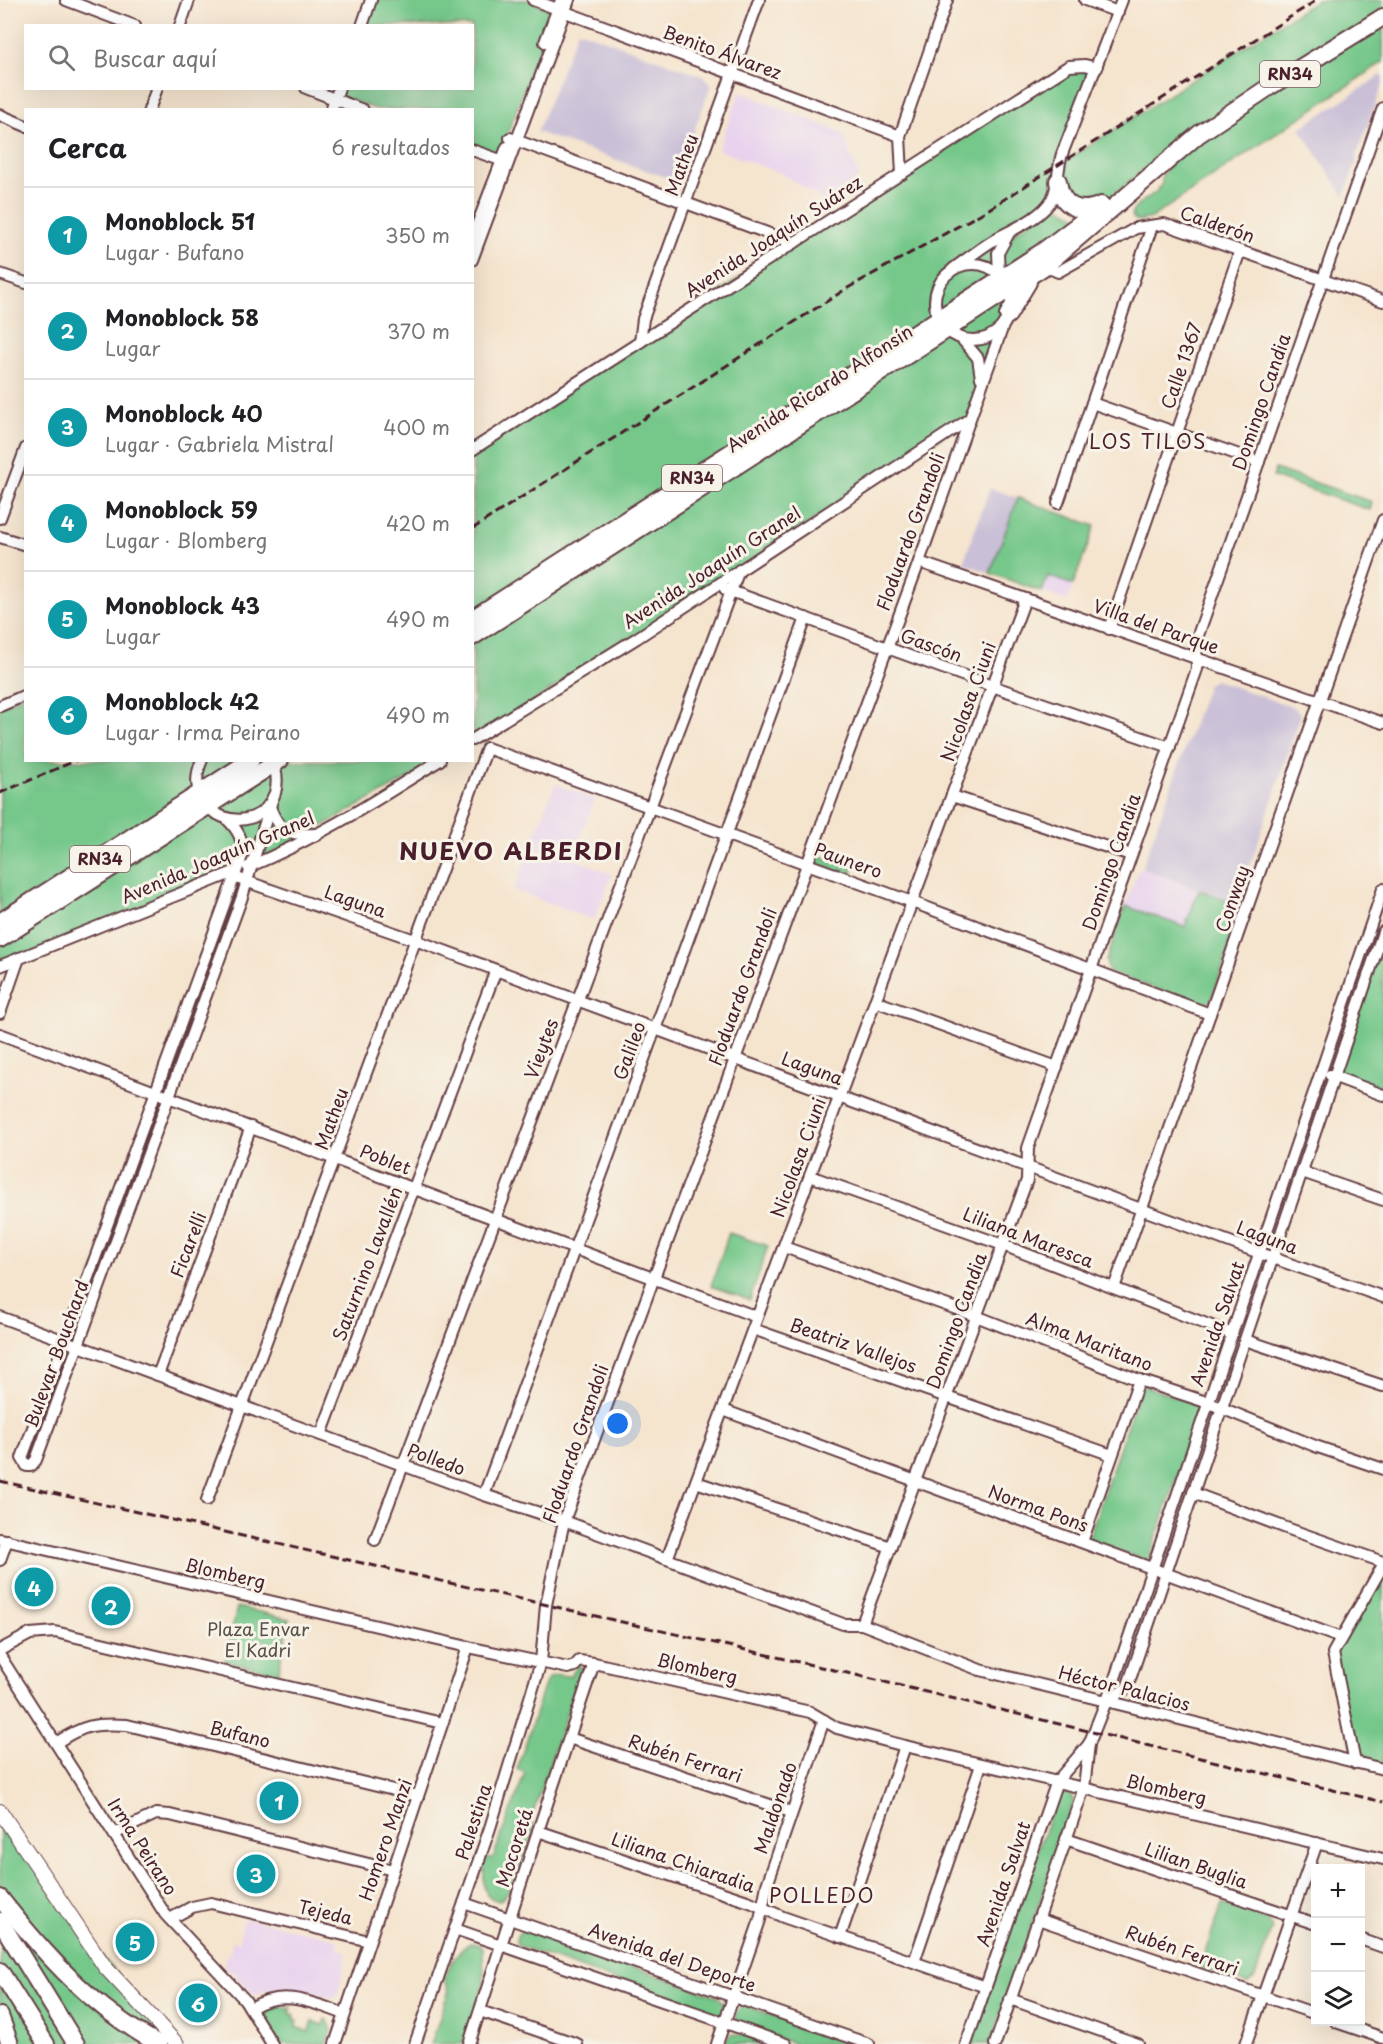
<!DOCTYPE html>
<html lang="es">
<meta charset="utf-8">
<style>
:root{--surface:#fff;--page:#f2f2f2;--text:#202124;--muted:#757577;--line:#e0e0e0;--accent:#d1495b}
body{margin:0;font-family:"Playpen Sans",sans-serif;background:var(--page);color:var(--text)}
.controls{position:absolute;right:18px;bottom:18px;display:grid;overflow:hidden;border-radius:0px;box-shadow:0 6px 24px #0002}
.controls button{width:54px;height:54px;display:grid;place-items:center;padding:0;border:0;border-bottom:2px solid var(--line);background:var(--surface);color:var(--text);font:30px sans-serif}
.you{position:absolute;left:618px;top:1424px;width:21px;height:21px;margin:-15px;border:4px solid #fff;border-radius:50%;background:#1a73e8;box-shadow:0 0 0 9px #1a73e833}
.badge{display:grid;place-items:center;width:39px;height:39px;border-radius:50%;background:var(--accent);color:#fff;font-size:20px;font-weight:700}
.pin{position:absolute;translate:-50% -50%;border:3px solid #fff;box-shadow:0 2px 6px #0006}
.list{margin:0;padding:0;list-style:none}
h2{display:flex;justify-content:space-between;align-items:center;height:78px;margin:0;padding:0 24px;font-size:26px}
h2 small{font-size:20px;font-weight:400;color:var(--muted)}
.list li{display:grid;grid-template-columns:39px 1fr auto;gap:18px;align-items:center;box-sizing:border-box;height:96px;padding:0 24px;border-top:2px solid var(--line)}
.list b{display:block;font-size:22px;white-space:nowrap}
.list p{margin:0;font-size:20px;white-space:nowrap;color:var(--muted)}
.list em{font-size:20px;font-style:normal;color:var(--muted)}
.icon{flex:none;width:33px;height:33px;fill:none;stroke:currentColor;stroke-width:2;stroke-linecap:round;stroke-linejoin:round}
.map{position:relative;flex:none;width:1383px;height:2044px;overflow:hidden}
.search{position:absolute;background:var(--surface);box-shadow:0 6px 24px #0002;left:24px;top:24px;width:450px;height:66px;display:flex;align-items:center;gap:15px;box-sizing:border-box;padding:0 21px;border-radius:0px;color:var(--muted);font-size:22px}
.panel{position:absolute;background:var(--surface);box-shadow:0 6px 24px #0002;left:24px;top:108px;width:450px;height:654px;border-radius:0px}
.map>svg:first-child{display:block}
.built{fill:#e8d2ee}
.industrial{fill:#c9bfd7}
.green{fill:#74c78a;stroke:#5f735a;stroke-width:1.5}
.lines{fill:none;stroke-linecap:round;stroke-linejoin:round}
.minor-casing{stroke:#643d43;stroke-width:14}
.major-casing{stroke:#643d43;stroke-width:16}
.highway-casing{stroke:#643d43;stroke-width:20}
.minor{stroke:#fff;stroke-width:10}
.major{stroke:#fff;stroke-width:14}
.highway{stroke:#fff;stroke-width:16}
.rail{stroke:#4a1f2b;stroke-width:3;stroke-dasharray:9 4.5;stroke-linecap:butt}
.labels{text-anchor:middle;stroke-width:6;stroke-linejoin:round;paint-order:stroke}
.shield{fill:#f7f3e8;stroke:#7e5f64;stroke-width:1.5}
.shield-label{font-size:16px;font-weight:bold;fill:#4a1f2b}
.street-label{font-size:18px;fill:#4a1f2b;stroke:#f7f3e8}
.park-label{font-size:18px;fill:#575148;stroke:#f7f3e8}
.neighbourhood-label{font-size:20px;letter-spacing:1.5px;fill:#4a1f2b;stroke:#f7f3e8}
.district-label{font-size:24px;font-weight:bold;letter-spacing:1.5px;fill:#4a1f2b;stroke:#f7f3e8}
</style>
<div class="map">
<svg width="1383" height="2044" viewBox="0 0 1383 2044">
<rect width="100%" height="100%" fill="#f7f3e8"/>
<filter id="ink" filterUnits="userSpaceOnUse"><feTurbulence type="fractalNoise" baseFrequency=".0167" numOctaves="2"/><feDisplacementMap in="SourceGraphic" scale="12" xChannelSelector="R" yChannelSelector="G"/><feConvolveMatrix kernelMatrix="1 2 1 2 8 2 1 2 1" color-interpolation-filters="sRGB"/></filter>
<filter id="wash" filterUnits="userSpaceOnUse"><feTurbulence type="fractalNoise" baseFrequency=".008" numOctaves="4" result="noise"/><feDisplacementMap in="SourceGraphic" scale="24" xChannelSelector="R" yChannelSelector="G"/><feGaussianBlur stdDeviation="1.35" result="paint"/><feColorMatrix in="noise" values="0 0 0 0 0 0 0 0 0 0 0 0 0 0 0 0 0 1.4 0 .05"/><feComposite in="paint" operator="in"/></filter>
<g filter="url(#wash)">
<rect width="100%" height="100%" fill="#f5e4ce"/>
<g class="built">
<path d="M740,92L842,133L859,177L825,201L782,174L718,150Z"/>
<path d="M1048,575L1073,585L1067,601L1042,592Z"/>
<path d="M555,784L595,799L572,858L612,874L594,920L514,890Z"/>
<path d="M1140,867L1199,890L1185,927L1125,906Z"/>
<path d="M244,1918L336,1939L339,1950L347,1952L338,1995L332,1998L283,1986L253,1995L240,1980L236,1979L237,1973L227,1970V1968L224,1967L226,1955L229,1956L233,1941L239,1942Z"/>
</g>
<g class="industrial">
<path d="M578,30L705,77L711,85L679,172L668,178L537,132Z"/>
<path d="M1382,75L1383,84L1357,153V161L1344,196L1300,128Z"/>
<path d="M990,488L1018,498L990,573L963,563Z"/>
<path d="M1215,680L1295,708L1301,715L1237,904L1142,868L1208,684Z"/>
</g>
<g class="green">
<path d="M373,0H527L549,9L552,12L551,18L501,151C493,156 481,148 473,145L472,110L376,109L341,96V88H472V26L364,25Z"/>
<path d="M1317,0H1383V62L1151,218L1138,221L1133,218L1132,212L1139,204L1156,192L1162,184V176L1184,140L1147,167L1101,205C1087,203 1068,197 1053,201C1036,204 1008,239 998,253L1011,299L968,420L473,740V450L1069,66L1097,68L1059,165Z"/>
<path d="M1054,203L1079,218L1005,267L1002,265L1000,258L1007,240Z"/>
<path d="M1275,469L1372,502L1370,510L1273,477Z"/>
<path d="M1018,498L1095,526L1073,585L1048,576L1042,592L990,573Z"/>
<path d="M25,695L26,760L440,761L252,865L0,966V706Z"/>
<path d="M815,854L854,868L851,876L812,862Z"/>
<path d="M1199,890L1244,907L1211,1000L1205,1004H1198L1109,972L1106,961L1125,906L1185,927Z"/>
<path d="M233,898L237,899L170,1079L166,1077Z"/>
<path d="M1383,932V1095L1334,1077Z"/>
<path d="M153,1109L157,1111L81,1320L77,1318Z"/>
<path d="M729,1233L768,1246L750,1300L711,1286Z"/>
<path d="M65,1349L70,1351L31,1460L26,1458Z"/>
<path d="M1141,1385L1202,1406L1148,1561L1088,1540Z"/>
<path d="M1383,1565V1769L1355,1763L1333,1653Z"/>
<path d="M237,1607L290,1619L278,1673L225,1661Z"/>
<path d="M579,1665L584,1670L582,1680H578L530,1822L535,1825C528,1844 515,1890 499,1901C478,1897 485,1876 484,1858H493L525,1773L517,1769L545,1684L550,1677L557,1675L570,1676Z"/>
<path d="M1064,1792L1070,1795L1074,1801L1070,1815L990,2044H972L1050,1815L1057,1796Z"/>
<path d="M0,1811L80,1930L177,2044H0Z"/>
<path d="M1222,1904L1267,1920L1272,1927L1255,1977L1247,1984L1200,1967Z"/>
<path d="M526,1930L717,1996L725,2005C724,2011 721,2014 716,2016L518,1946C514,1938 518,1931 526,1930Z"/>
<path d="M470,1943L478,1944L483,1949L484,1984L463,2044H431L449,1990L444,1978C449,1965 459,1950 470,1943Z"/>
<path d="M279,2005L291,2009L290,2013L295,2015L294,2019L298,2020L296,2027L309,2032L313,2021L323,2025L325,2019L328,2021L332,2030L326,2044H281L262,2018L265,2008L269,2006Z"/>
<path d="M746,2006L856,2044H795L741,2025L735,2017C736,2010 739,2007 746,2006Z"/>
<path d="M731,2034L743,2035L768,2044H723Z"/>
</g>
</g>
<g filter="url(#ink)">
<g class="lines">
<g class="minor-casing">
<g id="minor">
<path d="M66,0L135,26"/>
<path d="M533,0L900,136"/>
<path d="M1085,0L1118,12"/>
<path d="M180,26L189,0"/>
<path d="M362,26L371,0"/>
<path d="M545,42L561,0"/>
<path d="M306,88L363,110"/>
<path d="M149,110L157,88"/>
<path d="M331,110L339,88"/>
<path d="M0,115L26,126"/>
<path d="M510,138L794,243"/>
<path d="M472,150L506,162"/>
<path d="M902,174L900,136L947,0"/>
<path d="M472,238L507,147"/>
<path d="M472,260L569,0"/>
<circle cx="973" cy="302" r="38"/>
<path d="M1045,266L1058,272L1136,228L1164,224L1383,301"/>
<path d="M953,269C968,258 983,246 999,237C1016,228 1042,217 1052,199C1059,186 1057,169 1062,154L1122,0"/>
<path d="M0,274L26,283"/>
<path d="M999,274L998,253L1009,233"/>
<path d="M961,338L978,358L981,378"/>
<path d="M640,342L643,319L759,0"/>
<path d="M1092,403L1259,462"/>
<path d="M472,450L1069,66L1085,65L1097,68"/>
<path d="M1058,503L1152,226"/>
<path d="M0,518L26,448"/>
<path d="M0,537L26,545"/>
<path d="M919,562L1383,723"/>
<path d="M725,589L992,686L1170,747"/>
<path d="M1109,629L1240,251"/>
<path d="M0,706L26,695"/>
<path d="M472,740L637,638L968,420"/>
<path d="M487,748L912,902L1210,1014"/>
<path d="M202,760C177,816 257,844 275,793C278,782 277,771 272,760"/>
<path d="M952,796L1131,855"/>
<path d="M270,807C280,833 289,835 316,834"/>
<path d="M227,819C238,830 244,840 242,856L22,1458L27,1466H31L36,1460L242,897L273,797"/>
<path d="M248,867C317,839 378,799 440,760"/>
<path d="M228,875L415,940L1273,1258L1383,1297"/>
<path d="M0,966L234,872"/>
<path d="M875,1001L1057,1067"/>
<path d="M0,1013L19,958"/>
<path d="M0,1034L757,1317"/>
<path d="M1330,1075L1383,1095"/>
<path d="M1302,1172L1383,1200"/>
<path d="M810,1176L1003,1245L1232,1334"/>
<path d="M784,1247L976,1316L1139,1380L1209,1403L1315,1446L1383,1469"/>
<path d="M1114,1288L1383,520"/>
<path d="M0,1317L484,1495L564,1521L843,1624H862L980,1670L1383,1769"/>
<path d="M753,1329L1112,1455"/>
<path d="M1245,1340L1383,1386"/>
<path d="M158,1375L251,1127"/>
<path d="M723,1410L1341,1638"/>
<path d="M321,1435L496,970"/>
<path d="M696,1482L891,1547"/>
<path d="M1193,1493L1289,1529L1383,1562"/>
<path d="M484,1495L806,618"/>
<path d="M207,1500L487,748"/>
<path d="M0,1539L468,1647L568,1668L575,1666L579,1661L594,1663L810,1712L837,1728L905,1746L1383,1859"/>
<path d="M375,1540L739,570"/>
<path d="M1082,1542L1139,1380"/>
<path d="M667,1559L1025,599"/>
<path d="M0,1560L7,1540"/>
<path d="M862,1624L1027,1180L1028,1148L1197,669L1196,641L1383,108"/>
<path d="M0,1650L30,1634L55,1632L442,1723"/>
<path d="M0,1656L165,1914L245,2000L272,2044"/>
<path d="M1106,1702L1127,1688L1383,932"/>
<path d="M569,1738L791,1812"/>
<path d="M56,1743C83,1725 95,1723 127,1725L418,1796"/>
<path d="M1355,1763L1333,1653L1383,1565"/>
<path d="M538,1831L750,1902L783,1917L986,1987"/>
<path d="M114,1834L156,1814L170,1815L393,1870"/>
<path d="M1066,1839L1316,1924"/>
<path d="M464,1903L869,2044"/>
<path d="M170,1919L192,1907L211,1903L369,1941"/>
<path d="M1038,1919L1316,2014"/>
<path d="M455,1929L786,2044"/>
<path d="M840,1937L905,1746"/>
<path d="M1360,1939L1383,1947"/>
<path d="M914,1962L981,1765"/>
<path d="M1010,1999L1138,2044"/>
<path d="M251,2008C282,1988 313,2003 345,2014"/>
<path d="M480,2011L577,2044"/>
<path d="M1336,2022L1383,2038"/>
<path d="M335,2044L468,1647"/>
<path d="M415,2044L490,1828L541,1662L546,1605L564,1521L919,562L1004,323"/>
<path d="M469,2044L538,1831L594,1663"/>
<path d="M717,2044L760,1920L767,1885L824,1720"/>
<path d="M966,2044L1057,1781L1089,1744"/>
<path d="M995,2044L1084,1788L1089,1744L1113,1684L1383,889"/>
<path d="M1246,2044L1317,1843"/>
</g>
</g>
<g class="major-casing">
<path id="major" d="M0,1811L105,1967L177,2044"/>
</g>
<g class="highway-casing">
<g id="highway">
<path d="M1058,181C1061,206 1078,215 1101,205"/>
<path d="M1008,315L1028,282"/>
<path d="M472,619L1042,252L1087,218"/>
<path d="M472,637L1045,266L1199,134L1269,87L1383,17"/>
<path d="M0,922L251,760"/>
<path d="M0,939L280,760"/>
<path d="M0,1898C45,1955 93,2009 159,2044"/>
<path d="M0,1921L76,2044"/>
<path d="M0,1971L46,2044"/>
<path d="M0,2016L10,2044"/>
</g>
</g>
<use href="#minor" class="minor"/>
<use href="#major" class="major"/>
<use href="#highway" class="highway"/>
<g class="rail">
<path d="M472,529L846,289L989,209L1317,0"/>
<path d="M0,793L77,760"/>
<path d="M0,1481L843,1672L1383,1802"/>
</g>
</g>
</g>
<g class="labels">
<g class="shield">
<rect x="1260" y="61" width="60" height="26" rx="4.5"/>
<rect x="662" y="465" width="60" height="26" rx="4.5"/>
<rect x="70" y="846" width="60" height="26" rx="4.5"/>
</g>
<g class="shield-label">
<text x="1290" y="80">RN34</text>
<text x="692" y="484">RN34</text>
<text x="100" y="865">RN34</text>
</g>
<g class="street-label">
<text transform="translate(722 53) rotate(20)" y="6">Benito Álvarez</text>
<text transform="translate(682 165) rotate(-70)" y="6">Matheu</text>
<text transform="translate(1217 225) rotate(19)" y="6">Calderón</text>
<text transform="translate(774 237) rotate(-33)" y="6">Avenida Joaquín Suárez</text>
<text transform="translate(1182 366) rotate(-71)" y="6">Calle 1367</text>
<text transform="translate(820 389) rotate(-33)" y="6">Avenida Ricardo Alfonsín</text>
<text transform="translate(1262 402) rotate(-71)" y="6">Domingo Candia</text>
<text transform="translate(911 532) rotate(-70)" y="6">Floduardo Grandoli</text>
<text transform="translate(712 568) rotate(-33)" y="6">Avenida Joaquín Granel</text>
<text transform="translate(1156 627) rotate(19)" y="6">Villa del Parque</text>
<text transform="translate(931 646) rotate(20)" y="6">Gascón</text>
<text transform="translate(969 702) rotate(-70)" y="6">Nicolasa Ciuni</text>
<text transform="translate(218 858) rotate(-23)" y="6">Avenida Joaquín Granel</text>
<text transform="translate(848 861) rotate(20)" y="6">Paunero</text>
<text transform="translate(1112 862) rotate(-71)" y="6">Domingo Candia</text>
<text transform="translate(1233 899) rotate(-71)" y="6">Conway</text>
<text transform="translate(355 902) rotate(19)" y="6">Laguna</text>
<text transform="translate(743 987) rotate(-70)" y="6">Floduardo Grandoli</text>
<text transform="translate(542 1049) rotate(-69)" y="6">Vieytes</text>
<text transform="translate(630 1051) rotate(-70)" y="6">Galileo</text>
<text transform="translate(812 1069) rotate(20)" y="6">Laguna</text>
<text transform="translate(332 1119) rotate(-70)" y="6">Matheu</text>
<text transform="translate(799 1158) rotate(-70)" y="6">Nicolasa Ciuni</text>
<text transform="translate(385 1160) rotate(21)" y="6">Poblet</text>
<text transform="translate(1028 1238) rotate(21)" y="6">Liliana Maresca</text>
<text transform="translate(1267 1238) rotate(20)" y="6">Laguna</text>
<text transform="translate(189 1245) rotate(-69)" y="6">Ficarelli</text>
<text transform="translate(368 1264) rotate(-69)" y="6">Saturnino Lavallén</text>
<text transform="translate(957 1321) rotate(-70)" y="6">Domingo Candia</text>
<text transform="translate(1218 1324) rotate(-71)" y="6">Avenida Salvat</text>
<text transform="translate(1089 1342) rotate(21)" y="6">Alma Maritano</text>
<text transform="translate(853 1346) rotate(19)" y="6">Beatriz Vallejos</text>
<text transform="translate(57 1354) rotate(-70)" y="6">Bulevar Bouchard</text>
<text transform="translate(576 1444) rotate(-71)" y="6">Floduardo Grandoli</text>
<text transform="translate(436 1460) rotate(20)" y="6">Polledo</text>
<text transform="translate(1038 1509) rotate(20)" y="6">Norma Pons</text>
<text transform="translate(225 1574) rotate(13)" y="6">Blomberg</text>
<text transform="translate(697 1669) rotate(13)" y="6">Blomberg</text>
<text transform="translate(1124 1689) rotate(14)" y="6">Héctor Palacios</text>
<text transform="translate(240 1735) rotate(14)" y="6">Bufano</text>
<text transform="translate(685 1759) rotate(18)" y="6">Rubén Ferrari</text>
<text transform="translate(1166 1790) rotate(13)" y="6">Blomberg</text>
<text transform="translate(776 1808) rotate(-71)" y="6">Maldonado</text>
<text transform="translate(474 1822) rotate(-72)" y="6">Palestina</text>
<text transform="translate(386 1840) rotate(-71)" y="6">Homero Manzi</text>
<text transform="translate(142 1847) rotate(57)" y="6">Irma Peirano</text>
<text transform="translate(515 1848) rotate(-72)" y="6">Mocoretá</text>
<text transform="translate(683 1863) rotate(19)" y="6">Liliana Chiaradia</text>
<text transform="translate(1196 1866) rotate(19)" y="6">Lilian Buglia</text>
<text transform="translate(1004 1884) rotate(-71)" y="6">Avenida Salvat</text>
<text transform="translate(325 1913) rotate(13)" y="6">Tejeda</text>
<text transform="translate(1182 1951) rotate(19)" y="6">Rubén Ferrari</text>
<text transform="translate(672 1958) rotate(19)" y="6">Avenida del Deporte</text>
</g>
<g class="park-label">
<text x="258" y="1636">Plaza Envar<tspan x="258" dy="21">El Kadri</tspan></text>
</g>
<g class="neighbourhood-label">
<text x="1148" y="449">LOS TILOS</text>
<text x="822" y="1903">POLLEDO</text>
</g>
<g class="district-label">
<text x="511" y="860">NUEVO ALBERDI</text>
</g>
</g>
</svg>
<div class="controls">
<button>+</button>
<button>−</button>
<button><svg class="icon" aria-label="layers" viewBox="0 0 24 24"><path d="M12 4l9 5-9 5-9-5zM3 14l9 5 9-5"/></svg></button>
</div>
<div class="you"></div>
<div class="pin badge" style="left:279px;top:1801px;background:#0f9aa8">1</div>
<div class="pin badge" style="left:111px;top:1606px;background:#0f9aa8">2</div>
<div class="pin badge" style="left:256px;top:1874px;background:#0f9aa8">3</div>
<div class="pin badge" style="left:34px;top:1587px;background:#0f9aa8">4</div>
<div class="pin badge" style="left:135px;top:1942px;background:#0f9aa8">5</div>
<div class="pin badge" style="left:198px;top:2003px;background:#0f9aa8">6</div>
<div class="search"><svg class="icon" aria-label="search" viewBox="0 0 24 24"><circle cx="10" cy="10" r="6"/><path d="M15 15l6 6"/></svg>Buscar aquí</div>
<section class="panel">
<h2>Cerca<small>6 resultados</small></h2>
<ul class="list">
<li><span class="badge" style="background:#0f9aa8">1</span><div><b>Monoblock 51</b><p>Lugar · Bufano</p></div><em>350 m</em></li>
<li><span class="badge" style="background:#0f9aa8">2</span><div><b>Monoblock 58</b><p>Lugar</p></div><em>370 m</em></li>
<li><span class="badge" style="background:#0f9aa8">3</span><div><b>Monoblock 40</b><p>Lugar · Gabriela Mistral</p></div><em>400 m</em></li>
<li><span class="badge" style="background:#0f9aa8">4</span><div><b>Monoblock 59</b><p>Lugar · Blomberg</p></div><em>420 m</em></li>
<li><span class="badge" style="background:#0f9aa8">5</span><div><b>Monoblock 43</b><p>Lugar</p></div><em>490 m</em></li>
<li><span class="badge" style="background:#0f9aa8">6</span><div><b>Monoblock 42</b><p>Lugar · Irma Peirano</p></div><em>490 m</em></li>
</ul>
</section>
</div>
